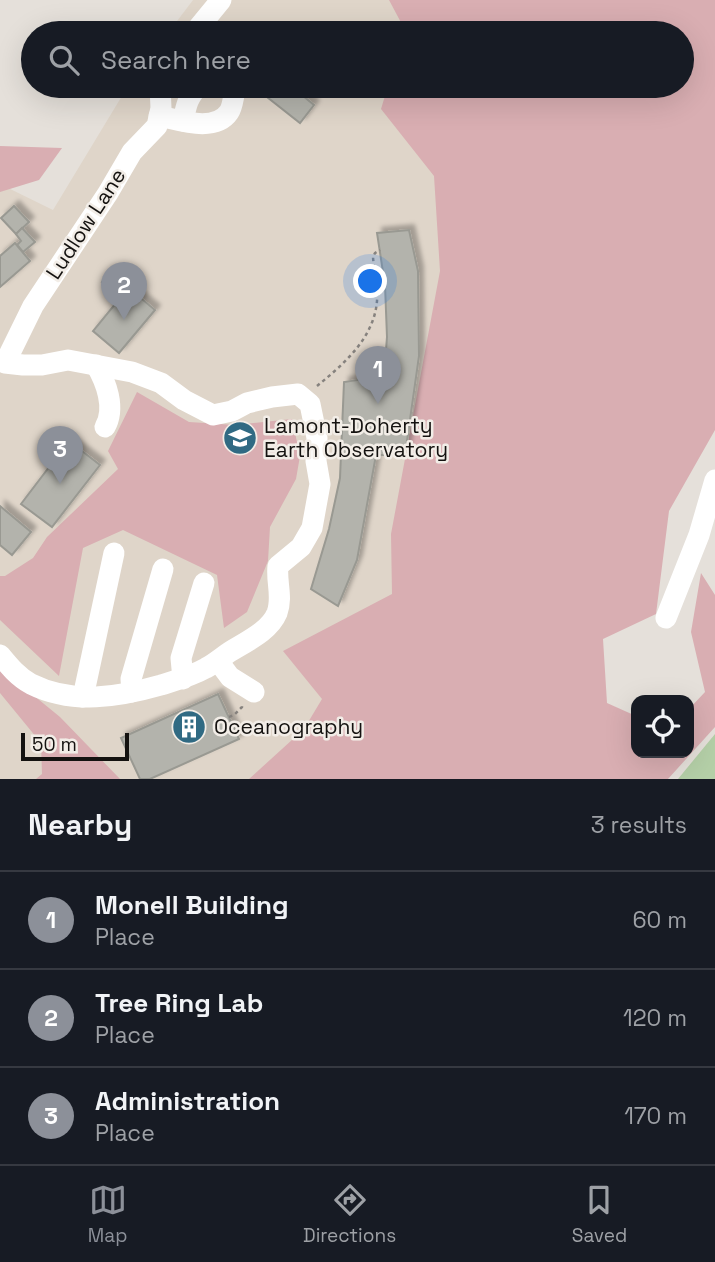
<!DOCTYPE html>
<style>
:root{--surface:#171b24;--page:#242831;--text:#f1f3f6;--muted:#9ea1a6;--line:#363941;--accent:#8c9099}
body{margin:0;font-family:"Space Grotesk",sans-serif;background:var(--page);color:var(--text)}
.controls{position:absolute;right:21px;bottom:21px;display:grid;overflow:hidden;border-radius:14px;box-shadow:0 7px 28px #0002}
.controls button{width:63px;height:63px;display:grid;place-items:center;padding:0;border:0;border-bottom:2px solid var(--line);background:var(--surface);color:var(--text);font:35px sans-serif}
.scale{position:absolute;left:21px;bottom:18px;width:108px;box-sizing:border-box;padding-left:7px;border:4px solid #141210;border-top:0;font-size:19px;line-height:24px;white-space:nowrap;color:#141210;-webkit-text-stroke:5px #f2ede7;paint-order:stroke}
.you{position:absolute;left:371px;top:282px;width:24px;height:24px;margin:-18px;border:5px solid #fff;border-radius:50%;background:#1a73e8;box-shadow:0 0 0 10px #1a73e833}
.badge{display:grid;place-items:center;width:46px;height:46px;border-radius:50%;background:var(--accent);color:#fff;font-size:23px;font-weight:700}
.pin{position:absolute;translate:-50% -58px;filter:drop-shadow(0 2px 4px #0008)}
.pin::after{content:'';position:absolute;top:37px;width:24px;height:21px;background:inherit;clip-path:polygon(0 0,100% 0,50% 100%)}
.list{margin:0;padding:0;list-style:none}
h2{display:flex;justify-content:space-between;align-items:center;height:91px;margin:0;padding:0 28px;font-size:30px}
h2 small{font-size:23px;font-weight:400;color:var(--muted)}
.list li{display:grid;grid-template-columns:46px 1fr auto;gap:21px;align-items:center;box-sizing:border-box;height:98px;padding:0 28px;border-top:2px solid var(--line)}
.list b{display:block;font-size:26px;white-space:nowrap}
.list p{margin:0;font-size:23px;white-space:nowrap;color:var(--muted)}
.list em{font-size:23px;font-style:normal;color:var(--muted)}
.icon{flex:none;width:38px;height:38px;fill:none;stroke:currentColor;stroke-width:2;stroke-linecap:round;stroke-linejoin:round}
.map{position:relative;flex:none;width:715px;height:779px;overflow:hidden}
.search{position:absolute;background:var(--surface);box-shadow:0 7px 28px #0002;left:21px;right:21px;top:21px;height:77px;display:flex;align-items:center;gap:18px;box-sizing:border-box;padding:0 24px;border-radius:38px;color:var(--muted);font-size:26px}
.sheet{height:385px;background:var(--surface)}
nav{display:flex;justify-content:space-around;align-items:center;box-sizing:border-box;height:98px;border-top:2px solid var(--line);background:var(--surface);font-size:19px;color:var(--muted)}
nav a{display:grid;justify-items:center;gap:4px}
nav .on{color:var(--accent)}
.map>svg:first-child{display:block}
.built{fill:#dfd5c9}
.green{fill:#d9aeb2}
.water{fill:#b4cfa7}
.building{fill:#b3b3ac;stroke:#999992;stroke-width:2;filter:url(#shadow)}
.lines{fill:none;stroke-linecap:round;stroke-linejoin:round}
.path{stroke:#86827e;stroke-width:2.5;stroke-dasharray:3.5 3.5;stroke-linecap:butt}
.minor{stroke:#fff;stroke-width:21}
.labels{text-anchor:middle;stroke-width:5;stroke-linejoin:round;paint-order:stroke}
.street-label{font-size:21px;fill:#141210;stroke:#f2ede7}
.poi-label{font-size:21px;fill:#141210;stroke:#f2ede7;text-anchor:start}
</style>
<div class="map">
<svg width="715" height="779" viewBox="0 0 715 779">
<defs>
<filter id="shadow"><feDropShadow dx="5" dy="-5" stdDeviation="2" flood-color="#0004"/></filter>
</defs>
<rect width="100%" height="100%" fill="#e5e0da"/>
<g class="built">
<path d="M193,0H558L552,33H168Z"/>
<path d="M128,86H543L450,590L302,779H0V184L53,210Z"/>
</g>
<g class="green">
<path d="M389,0H715V430L669,511L656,614L603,639L607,703L636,716V753H689V709L705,692L691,632L701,573L715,595V727L668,779H249L304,729L322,699L283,651L392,594L391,534L440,271L434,176L381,109L388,86H682V33H404L405,30Z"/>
<path d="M0,146L62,148L39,180L0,192Z"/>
<path d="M137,392L189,422L235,425L292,419L300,456L296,479L270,527L268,561L247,612L224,628L217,575L123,530L83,548L59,676L0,620V576H5L33,558L47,537L118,469L108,451Z"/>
<path d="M0,668L60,717L120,779H36L42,774L41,743L0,693Z"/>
</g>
<path class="water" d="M715,734V779H678Z"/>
<g class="building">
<path d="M253,86H291L314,105L300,123Z"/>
<path d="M14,206L29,222L16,234L1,218Z"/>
<path d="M22,228L35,242L23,252L17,245L21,241L16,234Z"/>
<path d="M409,230L418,271L419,356L405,455H376L357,560L338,606L311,589L329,529L340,478L344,382L384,376L387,337L385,285L377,233Z"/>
<path d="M15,243L30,261L0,287V256Z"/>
<path d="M110,272L155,310L119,353L93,331L121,297L102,282Z"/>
<path d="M69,441L100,465L52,527L21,504Z"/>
<path d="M0,506L31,532L12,555L0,545Z"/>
<path d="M218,694L239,739L150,779H140L121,738Z"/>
</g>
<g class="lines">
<g class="path">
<path d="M317,386C344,364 374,338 377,301C378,287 374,271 373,257L375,253L380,250"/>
<path d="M334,450L342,446"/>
<path d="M229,717L234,715L242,707V704"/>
</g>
<g class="minor">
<path d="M194,33L221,0"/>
<path d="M159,116C179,120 215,133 229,112C232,108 233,100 234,95L226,86"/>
<path d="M183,121C186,106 188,96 199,86"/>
<path d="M96,365C106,382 116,408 105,427"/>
<path d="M666,618L699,535L715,480"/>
<path d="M0,655C9,666 18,677 31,684C73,705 119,697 161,685C177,680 192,676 206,668C214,664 221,658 228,653C245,642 269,632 277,613C283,597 276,582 278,566L301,547L312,528L320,484L316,461L317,438L310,404L298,394L272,397L247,403L232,411L213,415L184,400L161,383L132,372L68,360L42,365H23L5,363L33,306L108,193L132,152L157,126L161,108L160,86"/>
<path d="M218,661L230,677L254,692"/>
<path d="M183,679L181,658L204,583"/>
<path d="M132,692L131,679L163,569"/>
<path d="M83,697L114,553"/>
</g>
</g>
<defs>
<g id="university-disc" transform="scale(1.75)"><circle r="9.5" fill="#306a83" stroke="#f2ede7"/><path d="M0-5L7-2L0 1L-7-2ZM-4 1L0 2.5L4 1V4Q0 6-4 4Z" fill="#fff"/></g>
<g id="building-disc" transform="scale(1.75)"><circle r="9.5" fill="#306a83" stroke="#f2ede7"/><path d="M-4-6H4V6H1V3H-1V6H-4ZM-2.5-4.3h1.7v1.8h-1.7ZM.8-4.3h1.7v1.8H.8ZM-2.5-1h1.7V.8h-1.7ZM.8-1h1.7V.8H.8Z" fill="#fff"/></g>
</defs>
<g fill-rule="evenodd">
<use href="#university-disc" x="240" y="438"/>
<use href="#building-disc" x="189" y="727"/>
</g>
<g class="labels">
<g class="street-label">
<text transform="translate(86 224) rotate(-57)" y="7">Ludlow Lane</text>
</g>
<g class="poi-label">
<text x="264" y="433">Lamont-Doherty<tspan x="264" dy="24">Earth Observatory</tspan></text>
<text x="214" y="734">Oceanography</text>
</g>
</g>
</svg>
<div class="controls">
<button><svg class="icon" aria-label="locate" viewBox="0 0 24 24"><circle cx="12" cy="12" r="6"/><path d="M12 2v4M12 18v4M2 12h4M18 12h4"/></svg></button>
</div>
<div class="scale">50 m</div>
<div class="you"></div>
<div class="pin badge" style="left:378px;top:404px">1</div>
<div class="pin badge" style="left:124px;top:320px">2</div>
<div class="pin badge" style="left:60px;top:484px">3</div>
<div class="search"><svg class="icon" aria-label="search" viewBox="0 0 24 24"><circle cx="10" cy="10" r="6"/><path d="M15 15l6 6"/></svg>Search here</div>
</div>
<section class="sheet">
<h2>Nearby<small>3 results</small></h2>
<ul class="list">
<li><span class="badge">1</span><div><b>Monell Building</b><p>Place</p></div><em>60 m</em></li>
<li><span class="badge">2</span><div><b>Tree Ring Lab</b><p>Place</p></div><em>120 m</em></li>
<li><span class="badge">3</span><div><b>Administration</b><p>Place</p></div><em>170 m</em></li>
</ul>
</section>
<nav>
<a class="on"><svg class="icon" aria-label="map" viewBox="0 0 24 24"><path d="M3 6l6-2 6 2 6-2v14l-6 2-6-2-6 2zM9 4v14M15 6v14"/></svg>Map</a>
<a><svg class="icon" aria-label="directions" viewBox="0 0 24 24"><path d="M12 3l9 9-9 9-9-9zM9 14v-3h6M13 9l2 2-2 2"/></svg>Directions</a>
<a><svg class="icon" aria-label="saved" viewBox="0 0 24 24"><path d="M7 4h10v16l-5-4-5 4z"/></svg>Saved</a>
</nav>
